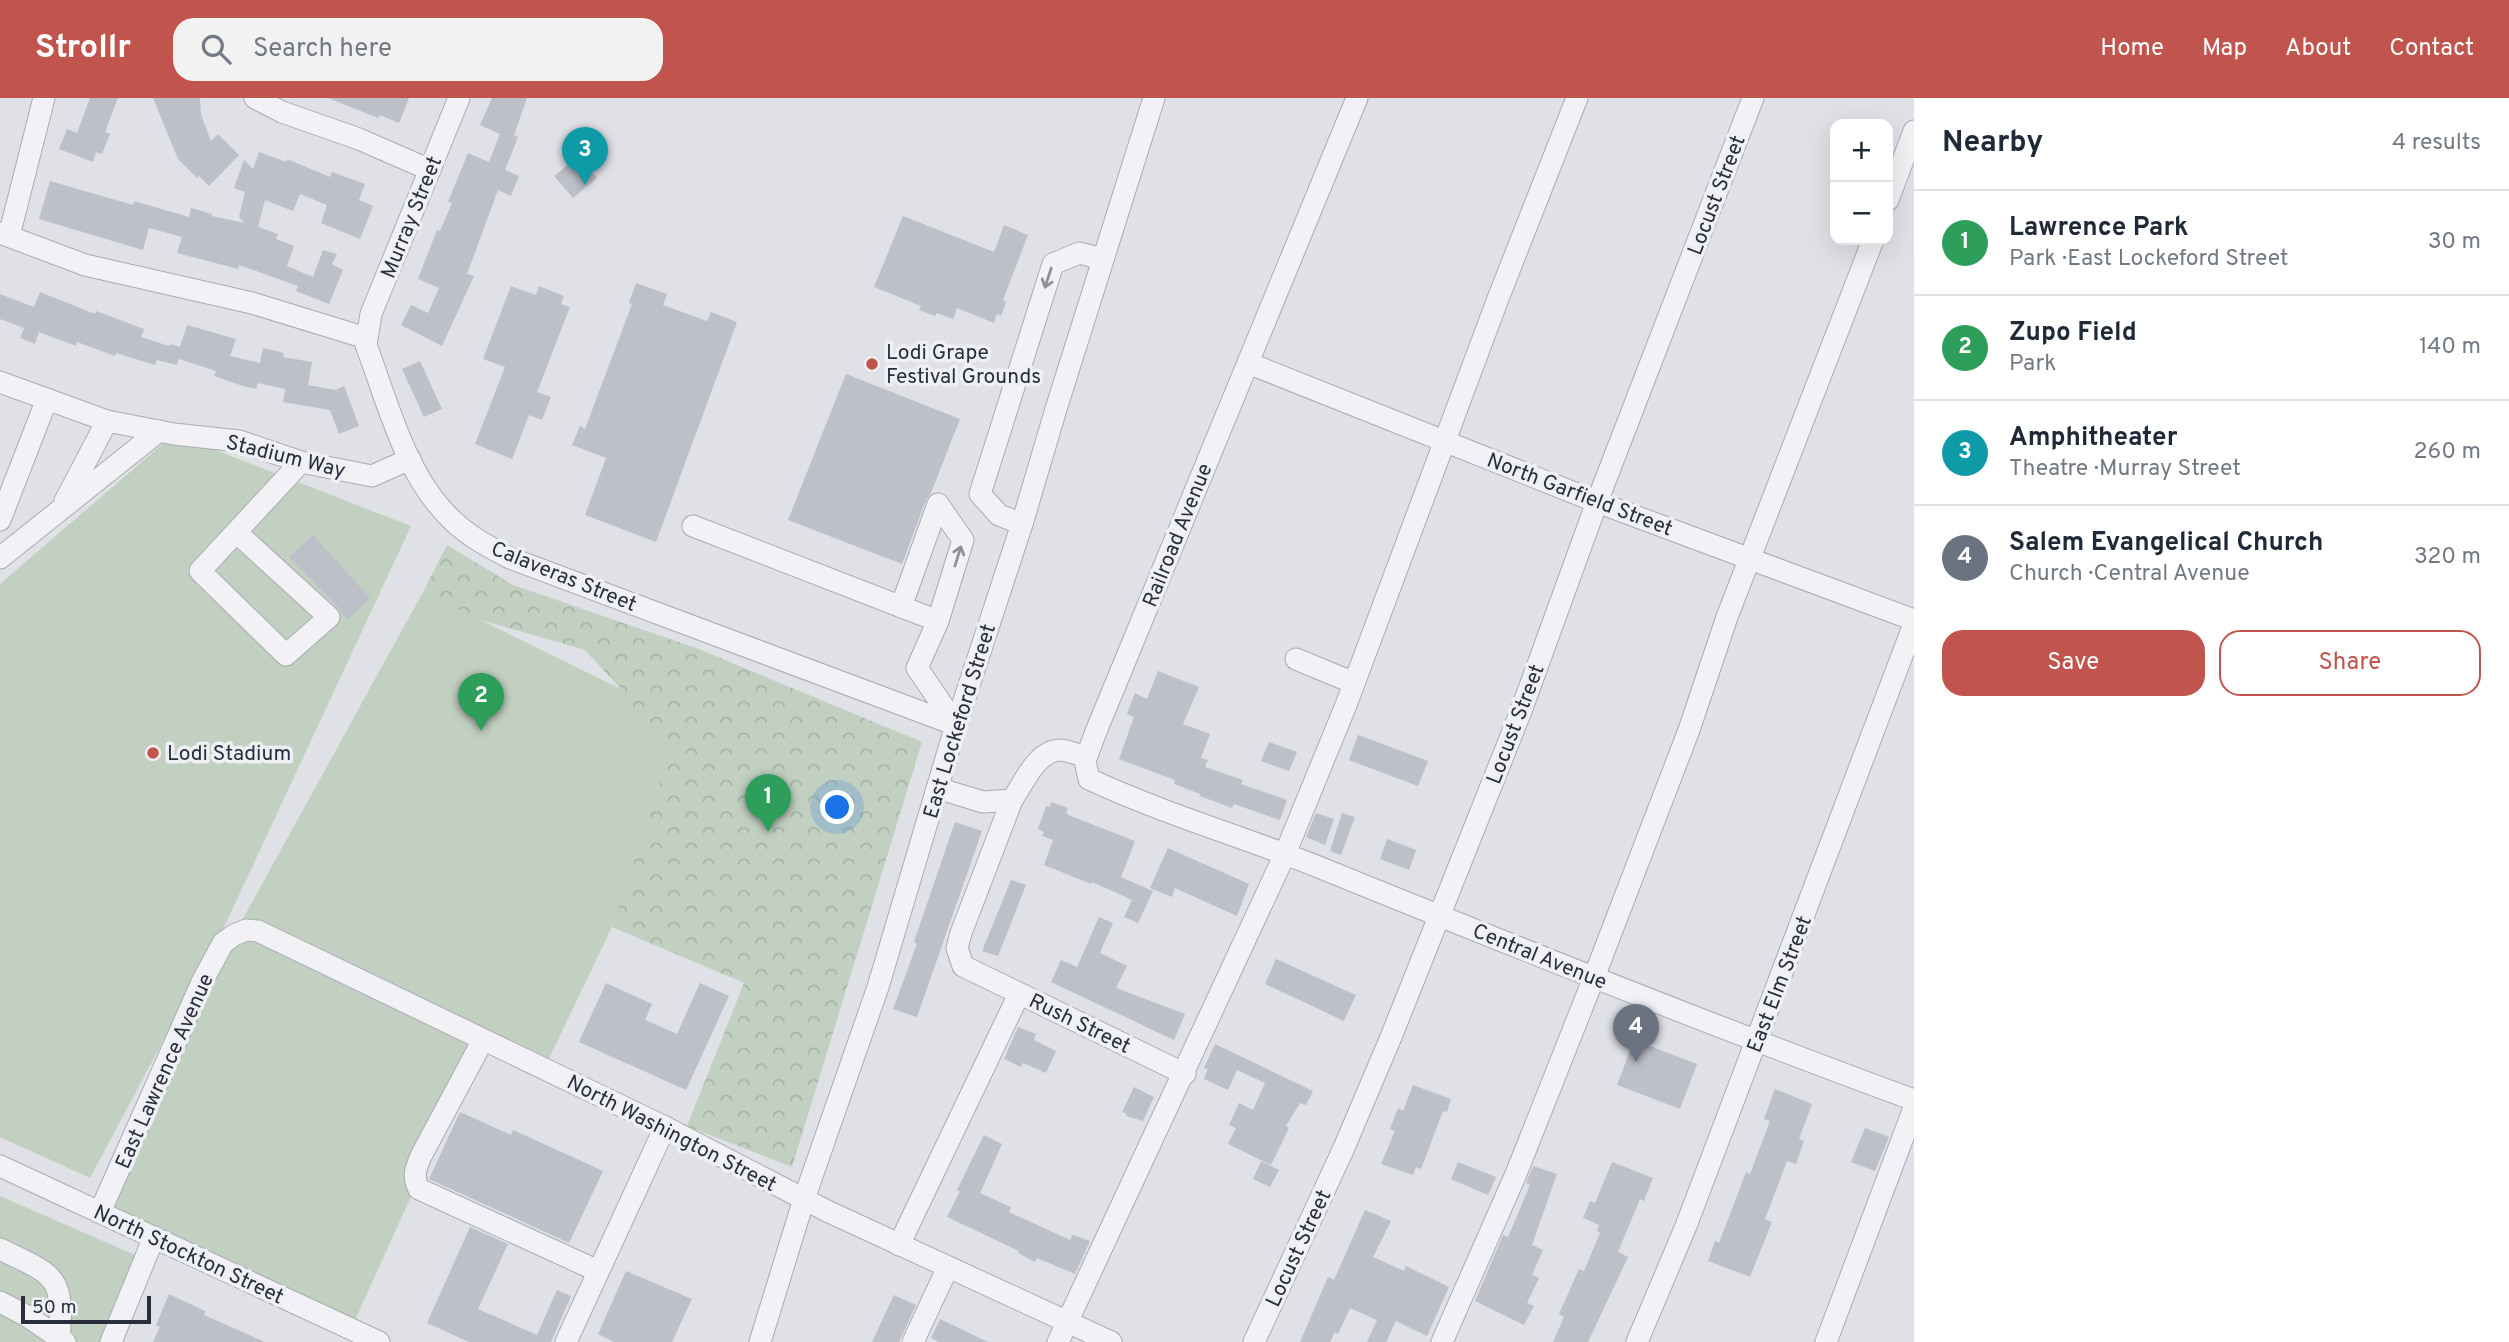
<!DOCTYPE html>
<meta charset="utf-8">
<style>
:root{--surface:#fff;--page:#f2f2f3;--text:#1f2937;--muted:#747a83;--line:#e0e1e3;--accent:#c2544e}
body{margin:0;font-family:Overpass,sans-serif;background:var(--page);color:var(--text)}
.controls{position:absolute;right:21px;top:21px;display:grid;overflow:hidden;border-radius:14px;box-shadow:0 7px 28px #0002}
.controls button{width:63px;height:63px;display:grid;place-items:center;padding:0;border:0;border-bottom:2px solid var(--line);background:var(--surface);color:var(--text);font:35px sans-serif}
.scale{position:absolute;left:21px;bottom:18px;width:130px;box-sizing:border-box;padding-left:7px;border:4px solid #2a2d3d;border-top:0;font-size:19px;line-height:24px;white-space:nowrap;color:#2a2d3d;-webkit-text-stroke:5px #eff0f5;paint-order:stroke}
.you{position:absolute;left:838px;top:710px;width:24px;height:24px;margin:-18px;border:5px solid #fff;border-radius:50%;background:#1a73e8;box-shadow:0 0 0 10px #1a73e833}
.badge{display:grid;place-items:center;width:46px;height:46px;border-radius:50%;background:var(--accent);color:#fff;font-size:23px;font-weight:700}
.pin{position:absolute;translate:-50% -58px;filter:drop-shadow(0 2px 4px #0008)}
.pin::after{content:'';position:absolute;top:37px;width:24px;height:21px;background:inherit;clip-path:polygon(0 0,100% 0,50% 100%)}
.list{margin:0;padding:0;list-style:none}
h2{display:flex;justify-content:space-between;align-items:center;height:91px;margin:0;padding:0 28px;font-size:30px}
h2 small{font-size:23px;font-weight:400;color:var(--muted)}
.list li{display:grid;grid-template-columns:46px 1fr auto;gap:21px;align-items:center;box-sizing:border-box;height:105px;padding:0 28px;border-top:2px solid var(--line)}
.list b{display:block;font-size:26px;white-space:nowrap}
.list p{margin:0;font-size:23px;white-space:nowrap;color:var(--muted)}
.list em{font-size:23px;font-style:normal;color:var(--muted)}
.actions{display:flex;gap:14px;padding:21px 28px}
.actions a{flex:1;padding:16px 0;border:2px solid var(--accent);border-radius:21px;text-align:center;font-size:24px;color:var(--accent)}
.actions .main{background:var(--accent);color:#fff}
.icon{flex:none;width:38px;height:38px;fill:none;stroke:currentColor;stroke-width:2;stroke-linecap:round;stroke-linejoin:round}
.map{position:relative;flex:none;width:1914px;height:1244px;overflow:hidden}
header{display:flex;align-items:center;gap:42px;box-sizing:border-box;height:98px;padding:0 35px;background:var(--accent);color:#fff}
header strong{font-size:33px}
nav{display:flex;gap:38px;margin-inline-start:auto;font-size:24px}
.search{width:490px;height:63px;background:var(--page);display:flex;align-items:center;gap:18px;box-sizing:border-box;padding:0 24px;border-radius:21px;color:var(--muted);font-size:26px}
main{display:flex}
aside{flex:1;background:var(--surface)}
.map>svg:first-child{display:block}
.park{fill:url(#park-crowns)}
.garden{fill:#c2d0c1}
.building{fill:#bdbfc9}
.lines{fill:none;stroke-linecap:round;stroke-linejoin:round}
.minor-casing{stroke:#a9abb4;stroke-width:23}
.minor{stroke:#f2f2f6;stroke-width:21}
.oneway{stroke:#8e909a}
.poi-dot{fill:#c2544e;stroke:#eff0f5;stroke-width:2.5}
.labels{text-anchor:middle;stroke-width:7;stroke-linejoin:round;paint-order:stroke}
.street-label{font-size:21px;fill:#2a2d3d;stroke:#eff0f5}
.poi-label{font-size:21px;fill:#2a2d3d;stroke:#eff0f5;text-anchor:start}
</style>
<header>
<strong>Strollr</strong>
<div class="search"><svg class="icon" aria-label="search" viewBox="0 0 24 24"><circle cx="10" cy="10" r="6"/><path d="M15 15l6 6"/></svg>Search here</div>
<nav><a>Home</a><a>Map</a><a>About</a><a>Contact</a></nav>
</header>
<main>
<div class="map">
<svg width="1914" height="1244" viewBox="0 0 1914 1244">
<defs>
<pattern id="park-crowns" width="20" height="18" patternUnits="userSpaceOnUse" patternTransform="scale(1.75)"><rect width="20" height="18" fill="#c2d0c1"/><path d="M2 6a3 3 0 1 1 6 0M12 15a3 3 0 1 1 6 0" fill="none" stroke="#a7b3a7"/></pattern>
</defs>
<rect width="100%" height="100%" fill="#dfe1e7"/>
<path class="park" d="M447,447L513,487L696,550L922,644L792,1069L687,1028L744,885L612,829L619,800L621,591L585,552L460,516L423,494Z"/>
<g class="garden">
<path d="M174,336L411,428L227,823L90,1080L0,1039V486Z"/>
<path d="M423,494L621,591L668,663L612,829L544,971L481,944L351,1231L100,1114L234,837Z"/>
<path d="M0,1098L135,1157L101,1244H0Z"/>
</g>
<g class="building">
<path d="M90,0H118L105,34L110,36L102,56L96,54L93,64L59,51L67,31L77,35Z"/>
<path d="M153,0H200L201,17L211,43L218,36L239,57L209,88L199,78L197,80L178,61Z"/>
<path d="M328,0H409L399,25L380,17L378,20Z"/>
<path d="M492,0H527L514,37L518,39L505,72L519,78L511,98L498,92L467,176L474,178L442,248L401,227L411,207L428,215L439,190L418,181L437,132L440,133L452,105L448,104L468,55L489,64L500,36L480,27Z"/>
<path d="M259,54L286,64L287,61L330,79L332,74L365,86L359,102L373,108L360,141L321,125L327,107L300,96L293,113L265,102L258,129L278,136L276,141L294,148L287,168L313,179L323,152L337,156L332,166L343,172L329,206L296,193L298,188L239,167L238,171L177,155L182,139L149,130L143,152L39,121L50,83L133,107L134,103L189,119L191,110L212,116V118L245,125L239,119L245,94L234,90L244,62L253,71Z"/>
<path d="M579,58L597,80L573,100L554,78Z"/>
<path d="M903,118L994,154L1004,127L1028,137L1003,202L1006,204L1001,218L997,216L994,225L957,210L953,221L937,215L935,218L919,212L921,208L874,189Z"/>
<path d="M636,185L667,196L663,207L707,223L711,214L737,224L656,444L585,417L606,360L572,347L580,328L585,331L632,206L629,205Z"/>
<path d="M511,188L536,197L539,188L564,198L561,206L570,209L537,294L551,299L542,322L529,317L512,361L475,346L505,269L483,261Z"/>
<path d="M40,194L95,216L96,213L144,231L141,239L169,248L170,246L180,249L187,227L236,241L230,258L260,265L263,250L284,255L283,259L312,264L308,287L335,292L344,288L359,328L339,336L330,312L283,304L285,291L258,285L256,291L243,288L214,278L216,273L179,261L177,267L157,262L155,267L116,255L115,258L77,244L76,248L39,234L35,246L20,240L24,230L0,221V196L34,209Z"/>
<path d="M420,263L442,311L424,319L402,271Z"/>
<path d="M846,276L960,321L931,395L926,402L902,466L788,422Z"/>
<path d="M313,437L370,500L347,522L338,509L289,459Z"/>
<path d="M1158,573L1199,589L1183,626L1210,636L1201,660L1208,662L1205,669L1243,682L1241,686L1287,702L1280,722L1234,706L1232,710L1200,698V696L1174,686L1175,682L1119,661L1134,619L1127,616L1135,595L1147,601Z"/>
<path d="M1358,637L1428,663L1418,688L1349,662Z"/>
<path d="M1269,644L1297,654L1289,673L1261,663Z"/>
<path d="M1051,704L1068,710L1066,715L1068,717L1135,743L1121,779L1153,793L1138,825L1124,819L1132,802L1092,784L1091,786L1044,767L1053,742L1042,738L1044,734L1038,731L1046,708L1050,709Z"/>
<path d="M1316,715L1334,721L1325,747L1306,739Z"/>
<path d="M1342,715L1355,719L1341,757L1330,753Z"/>
<path d="M955,724L982,733L917,919L893,911L917,846L914,844Z"/>
<path d="M1387,741L1416,752L1409,772L1380,761Z"/>
<path d="M1168,750L1249,786L1237,818L1175,790L1172,799L1150,790Z"/>
<path d="M1011,782L1026,787L998,858L982,853Z"/>
<path d="M1099,819L1113,825L1100,855L1127,868L1116,890L1185,916L1174,942L1051,884L1061,862L1077,869Z"/>
<path d="M1276,861L1356,897L1344,923L1265,886Z"/>
<path d="M606,885L652,906L645,922L677,936L700,885L729,898L686,992L579,944Z"/>
<path d="M1018,929L1036,936L1034,942L1056,953L1046,975L1023,965L1021,969L1004,961Z"/>
<path d="M1634,942L1697,966L1680,1011L1617,987Z"/>
<path d="M1215,946L1313,993L1306,1007L1300,1005L1286,1028L1289,1030L1271,1067L1228,1046L1236,1030L1229,1027L1239,1005L1253,1012L1265,985L1237,972L1228,992L1204,981L1208,971L1204,970Z"/>
<path d="M1413,987L1451,1001L1447,1014L1443,1013L1421,1071L1416,1069L1413,1077L1381,1066L1395,1033L1390,1031L1398,1010L1403,1013Z"/>
<path d="M1134,989L1154,999L1143,1023L1126,1018L1127,1016L1122,1014Z"/>
<path d="M1775,991L1812,1006L1799,1041L1804,1043L1796,1066L1787,1063L1765,1121L1772,1124L1750,1179L1708,1163L1715,1143L1719,1145L1746,1074L1750,1076L1770,1023L1764,1021Z"/>
<path d="M460,1014L511,1037L513,1032L603,1073L569,1145L429,1081Z"/>
<path d="M1865,1030L1889,1039L1875,1073L1851,1064Z"/>
<path d="M984,1037L1002,1046L980,1095L1011,1109L1009,1114L1070,1142L1073,1137L1090,1143L1075,1176L1037,1160L1035,1164L1018,1155L1019,1153L947,1119L960,1093L957,1092Z"/>
<path d="M1261,1063L1279,1072L1270,1089L1253,1081Z"/>
<path d="M1458,1064L1496,1079L1488,1097L1451,1081Z"/>
<path d="M1612,1064L1653,1080L1644,1103L1640,1101L1618,1154L1628,1159L1588,1244H1553L1564,1219L1559,1216L1579,1171L1584,1173L1600,1135L1597,1133L1599,1127L1583,1120L1590,1103L1595,1105Z"/>
<path d="M1533,1068L1557,1076L1532,1147L1543,1152L1532,1177L1539,1180L1527,1205L1534,1208L1524,1227L1475,1203L1503,1137L1508,1139L1530,1087L1526,1085Z"/>
<path d="M1365,1112L1391,1123L1373,1159L1404,1173L1406,1168L1449,1189L1427,1238L1396,1223L1386,1244H1367L1377,1222L1350,1210L1338,1236L1335,1234L1330,1244H1300L1328,1179L1334,1182Z"/>
<path d="M470,1129L508,1146L478,1211L537,1237L557,1192L571,1198L551,1244H469L427,1225Z"/>
<path d="M626,1173L692,1201L672,1244H614L598,1236Z"/>
<path d="M169,1196L205,1213L204,1217L265,1244H153L160,1229L156,1227Z"/>
<path d="M894,1197L916,1207L899,1244H872Z"/>
<path d="M940,1221L988,1244H939L931,1240Z"/>
</g>
<g class="lines">
<g class="minor-casing">
<g id="minor">
<path d="M255,0L282,14L359,41L430,72"/>
<path d="M459,0L371,216L366,247C388,305 405,377 451,421C468,438 489,449 510,460L956,627"/>
<path d="M1357,0L1095,636L1085,663L1089,681C1164,716 1244,739 1321,770C1518,850 1715,929 1914,1002"/>
<path d="M1888,102L1914,33"/>
<path d="M0,135L85,167L252,205L366,240"/>
<path d="M9,138L44,0"/>
<path d="M1248,265L1597,404L1914,522"/>
<path d="M0,284L107,323L174,336L239,343L301,364L372,378L410,361"/>
<path d="M65,403L107,323"/>
<path d="M0,422L47,301"/>
<path d="M1022,426L999,417L980,396L1053,166L1079,155L1103,161"/>
<path d="M693,428L938,523L917,570L956,627"/>
<path d="M236,434L329,519L286,557L200,473L301,364"/>
<path d="M0,460L159,333"/>
<path d="M901,509L938,406L963,442L938,523"/>
<path d="M1296,561L1354,585"/>
<path d="M937,690L983,704L1012,702C1024,685 1036,653 1060,652C1068,652 1078,657 1086,659"/>
<path d="M1012,702L961,835L957,850L963,868L1185,976"/>
<path d="M483,942L421,1058C416,1070 412,1078 419,1091L598,1173"/>
<path d="M0,1068L379,1244"/>
<path d="M100,1114L202,884L223,845L234,837L246,832L258,833L665,1029L827,1113L1111,1244"/>
<path d="M899,1147L1019,896"/>
<path d="M0,1151C53,1177 65,1176 59,1241"/>
<path d="M0,1204L27,1218L65,1244"/>
<path d="M111,1244L154,1139"/>
<path d="M566,1244L665,1029"/>
<path d="M760,1244L804,1101L878,889L956,627L1022,426L1056,311L1154,0"/>
<path d="M913,1244L948,1169"/>
<path d="M1058,1244L1285,756L1346,607L1499,198L1577,0"/>
<path d="M1254,1244L1343,1052L1391,939L1521,613L1597,404L1753,0"/>
<path d="M1442,1244L1516,1076L1591,887L1689,632L1727,519L1873,142"/>
<path d="M1637,1244L1686,1128L1914,526"/>
<path d="M1826,1244L1914,1010"/>
</g>
</g>
<use href="#minor" class="minor"/>
</g>
<defs><path id="oneway-shaft" d="M-6 0H5M1.5-3L5.5 0L1.5 3" fill="none" stroke-width="1.6" stroke-linecap="round" stroke-linejoin="round" transform="scale(1.75)"/></defs>
<g class="oneway">
<use href="#oneway-shaft" transform="translate(1048 180) rotate(108)"/>
<use href="#oneway-shaft" transform="translate(958 458) rotate(-73)"/>
</g>
<g class="poi-dot">
<circle cx="872" cy="266" r="7"/>
<circle cx="153" cy="655" r="7"/>
</g>
<g class="labels">
<g class="street-label">
<text transform="translate(1716 97) rotate(-69)" y="7">Locust Street</text>
<text transform="translate(411 119) rotate(-68)" y="7">Murray Street</text>
<text transform="translate(286 358) rotate(14)" y="7">Stadium Way</text>
<text transform="translate(1580 396) rotate(21)" y="7">North Garfield Street</text>
<text transform="translate(1177 437) rotate(-68)" y="7">Railroad Avenue</text>
<text transform="translate(564 478) rotate(22)" y="7">Calaveras Street</text>
<text transform="translate(959 623) rotate(-73)" y="7">East Lockeford Street</text>
<text transform="translate(1515 626) rotate(-69)" y="7">Locust Street</text>
<text transform="translate(1540 858) rotate(22)" y="7">Central Avenue</text>
<text transform="translate(1779 886) rotate(-69)" y="7">East Elm Street</text>
<text transform="translate(1080 925) rotate(26)" y="7">Rush Street</text>
<text transform="translate(164 973) rotate(-66)" y="7">East Lawrence Avenue</text>
<text transform="translate(672 1035) rotate(27)" y="7">North Washington Street</text>
<text transform="translate(1298 1150) rotate(-65)" y="7">Locust Street</text>
<text transform="translate(189 1156) rotate(25)" y="7">North Stockton Street</text>
</g>
<g class="poi-label">
<text x="886" y="261">Lodi Grape<tspan x="886" dy="24">Festival Grounds</tspan></text>
<text x="167" y="662">Lodi Stadium</text>
</g>
</g>
</svg>
<div class="controls">
<button>+</button>
<button>−</button>
</div>
<div class="scale">50 m</div>
<div class="you"></div>
<div class="pin badge" style="left:768px;top:734px;background:#2e9e5b">1</div>
<div class="pin badge" style="left:481px;top:633px;background:#2e9e5b">2</div>
<div class="pin badge" style="left:585px;top:87px;background:#0f9aa8">3</div>
<div class="pin badge" style="left:1636px;top:964px;background:#6b7280">4</div>
</div>
<aside>
<h2>Nearby<small>4 results</small></h2>
<ul class="list">
<li><span class="badge" style="background:#2e9e5b">1</span><div><b>Lawrence Park</b><p>Park · East Lockeford Street</p></div><em>30 m</em></li>
<li><span class="badge" style="background:#2e9e5b">2</span><div><b>Zupo Field</b><p>Park</p></div><em>140 m</em></li>
<li><span class="badge" style="background:#0f9aa8">3</span><div><b>Amphitheater</b><p>Theatre · Murray Street</p></div><em>260 m</em></li>
<li><span class="badge" style="background:#6b7280">4</span><div><b>Salem Evangelical Church</b><p>Church · Central Avenue</p></div><em>320 m</em></li>
</ul>
<div class="actions"><a class="main">Save</a><a>Share</a></div>
</aside>
</main>
